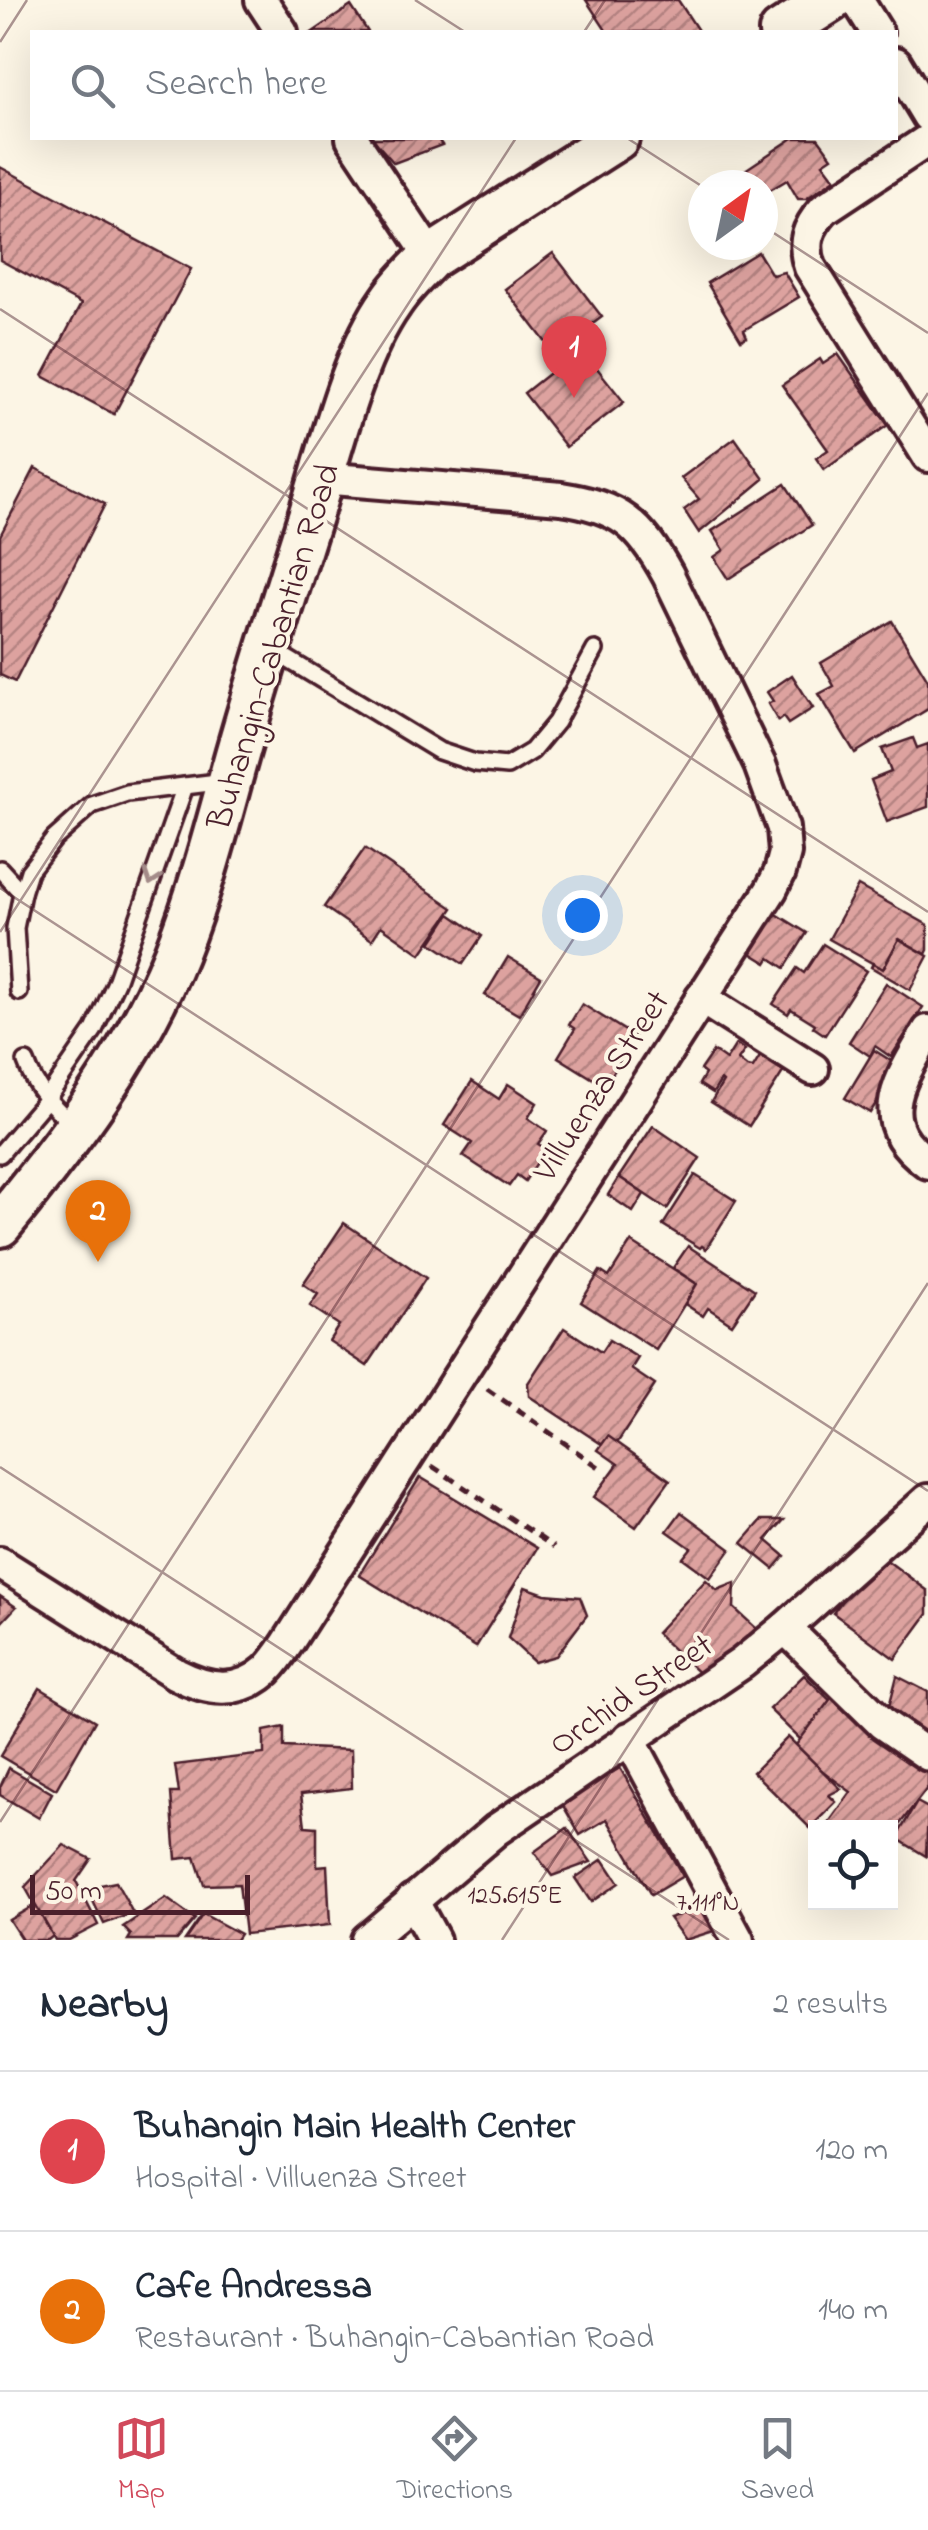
<!DOCTYPE html>
<meta charset="utf-8">
<style>
:root{--surface:#fff;--page:#f6f6f7;--text:#1f2937;--muted:#747a83;--line:#e0e1e3;--accent:#d1495b}
body{margin:0;font-family:"Indie Flower",sans-serif;background:var(--page);color:var(--text)}
.controls{position:absolute;right:30px;bottom:30px;display:grid;overflow:hidden;border-radius:0px;box-shadow:0 10px 40px #0002}
.controls button{width:90px;height:90px;display:grid;place-items:center;padding:0;border:0;border-bottom:2px solid var(--line);background:var(--surface);color:var(--text);font:50px sans-serif}
.compass{position:absolute;left:688px;top:170px;width:90px;height:90px;border-radius:50%;background:var(--surface);box-shadow:0 10px 40px #0002;rotate:33deg}
.scale{position:absolute;left:30px;bottom:25px;width:220px;box-sizing:border-box;padding-left:10px;border:5px solid #4a1f2b;border-top:0;font-size:28px;line-height:35px;white-space:nowrap;color:#4a1f2b;-webkit-text-stroke:8px #fcf5e5;paint-order:stroke}
.you{position:absolute;left:582px;top:915px;width:35px;height:35px;margin:-25px;border:8px solid #fff;border-radius:50%;background:#1a73e8;box-shadow:0 0 0 15px #1a73e833}
.badge{display:grid;place-items:center;width:65px;height:65px;border-radius:50%;background:var(--accent);color:#fff;font-size:32px;font-weight:700}
.pin{position:absolute;translate:-50% -82px;filter:drop-shadow(0 2px 5px #0008)}
.pin::after{content:'';position:absolute;top:52px;width:35px;height:30px;background:inherit;clip-path:polygon(0 0,100% 0,50% 100%)}
.list{margin:0;padding:0;list-style:none}
h2{display:flex;justify-content:space-between;align-items:center;height:130px;margin:0;padding:0 40px;font-size:42px}
h2 small{font-size:32px;font-weight:400;color:var(--muted)}
.list li{display:grid;grid-template-columns:65px 1fr auto;gap:30px;align-items:center;box-sizing:border-box;height:160px;padding:0 40px;border-top:2px solid var(--line)}
.list b{display:block;font-size:38px;white-space:nowrap}
.list p{margin:0;font-size:32px;white-space:nowrap;color:var(--muted)}
.list em{font-size:32px;font-style:normal;color:var(--muted)}
.icon{flex:none;width:55px;height:55px;fill:none;stroke:currentColor;stroke-width:2;stroke-linecap:round;stroke-linejoin:round}
.map{position:relative;flex:none;width:928px;height:1940px;overflow:hidden}
.search{position:absolute;background:var(--surface);box-shadow:0 10px 40px #0002;left:30px;right:30px;top:30px;height:110px;display:flex;align-items:center;gap:25px;box-sizing:border-box;padding:0 35px;border-radius:0px;color:var(--muted);font-size:38px}
.sheet{height:450px;background:var(--surface)}
nav{display:flex;justify-content:space-around;align-items:center;box-sizing:border-box;height:140px;border-top:2px solid var(--line);background:var(--surface);font-size:28px;color:var(--muted)}
nav a{display:grid;justify-items:center;gap:5px}
nav .on{color:var(--accent)}
.map>svg:first-child{display:block}
.building{fill:url(#building-hatch);stroke:#4a1f2b;stroke-width:2.5}
.lines{fill:none;stroke-linecap:round;stroke-linejoin:round}
.lane-casing{stroke:#4a1f2b;stroke-width:22}
.street-casing{stroke:#4a1f2b;stroke-width:38}
.secondary-casing{stroke:#4a1f2b;stroke-width:50}
.path{stroke:#4a1f2b;stroke-width:5;stroke-dasharray:10 8;stroke-linecap:butt}
.lane{stroke:#fcf5e5;stroke-width:15}
.street{stroke:#fcf5e5;stroke-width:30}
.secondary{stroke:#fcf5e5;stroke-width:42}
.oneway{stroke:#a38a88}
.ticks{fill:none;stroke:#4a1f2b;stroke-width:2.5;stroke-opacity:0.45}
.labels{text-anchor:middle;stroke-width:8;stroke-linejoin:round;paint-order:stroke}
.street-label{font-size:35px;fill:#4a1f2b;stroke:#fcf5e5}
.ticks-label{font-size:25px;text-anchor:middle;fill:#4a1f2b;stroke:#fcf5e5;stroke-width:8;stroke-linejoin:round;paint-order:stroke}
</style>
<div class="map">
<svg width="928" height="1940" viewBox="0 0 928 1940">
<defs>
<pattern id="building-hatch" width="6" height="6" patternUnits="userSpaceOnUse" patternTransform="scale(2.5)"><rect width="6" height="6" fill="#dda29f"/><path d="M-1 1l2-2M0 6l6-6M5 7l2-2" fill="none" stroke="#b58382"/></pattern>
</defs>
<rect width="100%" height="100%" fill="#fcf5e5"/>
<filter id="ink" filterUnits="userSpaceOnUse"><feTurbulence type="fractalNoise" baseFrequency=".01" numOctaves="2"/><feDisplacementMap in="SourceGraphic" scale="20" xChannelSelector="R" yChannelSelector="G"/><feConvolveMatrix kernelMatrix="1 2 1 2 8 2 1 2 1" color-interpolation-filters="sRGB"/></filter>
<g filter="url(#ink)">
<g class="building">
<path d="M586,0H678L699,32H607Z"/>
<path d="M351,6L368,32H313Z"/>
<path d="M372,138H437L442,145L394,163Z"/>
<path d="M793,138H818L832,157L823,163L835,179L806,199H798L787,180L765,193L763,185L759,183L758,185H746L739,174Z"/>
<path d="M0,167L191,269L114,414L43,376L81,304L0,260Z"/>
<path d="M758,252L772,275L784,272L799,297L744,330L747,337L741,340L707,283Z"/>
<path d="M553,253L602,317L554,353L505,289Z"/>
<path d="M581,348L624,402L566,447L524,393Z"/>
<path d="M838,354L888,425L824,470L816,458L828,450L782,385L820,359L823,364Z"/>
<path d="M735,438L764,479L699,533L684,510L699,499L681,478Z"/>
<path d="M35,468L105,504L15,682L0,675V536Z"/>
<path d="M785,484L812,525L728,579L714,557L724,550L712,531Z"/>
<path d="M892,621L928,680V709L855,753L819,694L834,686L821,663Z"/>
<path d="M792,675L813,708L788,724L783,717L778,721L768,704L773,701L767,692Z"/>
<path d="M913,738L917,748L928,744V807L887,822L871,780L891,772L882,749Z"/>
<path d="M365,848L453,908L421,954L381,926L372,940L324,907Z"/>
<path d="M858,886L928,925V950L926,954L899,939L883,969L829,939Z"/>
<path d="M767,908L807,933L785,968L770,958L767,963L741,947Z"/>
<path d="M450,914L482,936L463,964L431,943Z"/>
<path d="M899,939L928,956L910,990L871,967L873,963L883,969Z"/>
<path d="M823,944L866,971L825,1035L813,1027L815,1024L791,1009L788,1014L773,1004L797,968L804,973Z"/>
<path d="M508,957L541,977L519,1015L485,995Z"/>
<path d="M886,983L923,1007L891,1057L875,1046L870,1056L849,1042Z"/>
<path d="M582,1004L635,1037L611,1076L601,1071L595,1080L558,1057L575,1029L569,1025Z"/>
<path d="M736,1044L745,1050L738,1060L747,1067L753,1068L767,1045L785,1069L749,1126L711,1102L723,1082L721,1080L713,1093L699,1084L705,1074L700,1070L713,1051L726,1060Z"/>
<path d="M874,1050L899,1066L870,1113L845,1098Z"/>
<path d="M472,1081L499,1099L508,1084L537,1103L528,1118L547,1131L538,1144L546,1149L525,1181L517,1175L509,1186L463,1156L472,1143L444,1125Z"/>
<path d="M653,1126L700,1158L667,1209L619,1177Z"/>
<path d="M695,1175L736,1201L706,1249L702,1246L700,1248L663,1225Z"/>
<path d="M619,1177L644,1194L633,1212L608,1195Z"/>
<path d="M344,1223L426,1278L367,1366L329,1341L339,1325L310,1306L318,1294L303,1284Z"/>
<path d="M631,1242L697,1284L656,1350L581,1302L600,1271L609,1277Z"/>
<path d="M688,1246L755,1290L732,1324L708,1308L703,1316L685,1304L697,1284L673,1268Z"/>
<path d="M564,1328L601,1352L609,1340L638,1358L631,1369L655,1385L612,1451L529,1396L528,1383Z"/>
<path d="M608,1436L670,1480L636,1527L594,1497L618,1464L598,1450Z"/>
<path d="M420,1477L537,1548L476,1647L359,1575Z"/>
<path d="M681,1512L731,1549L710,1578L683,1558L691,1548L667,1531Z"/>
<path d="M762,1520H784L766,1540L785,1556L774,1569L742,1543Z"/>
<path d="M877,1553L928,1591V1614L895,1659L833,1613Z"/>
<path d="M706,1580L717,1590L735,1583L734,1608L756,1628L707,1681L656,1633Z"/>
<path d="M525,1587L545,1594L580,1597L587,1615L556,1656L534,1662L508,1638Z"/>
<path d="M0,1596L16,1607L0,1624Z"/>
<path d="M804,1675L839,1709L805,1744L769,1709Z"/>
<path d="M897,1676L928,1692V1745L885,1722Z"/>
<path d="M40,1688L95,1721L56,1789L0,1756Z"/>
<path d="M835,1693L928,1762V1787L890,1837V1828H825L851,1792L793,1749Z"/>
<path d="M284,1727V1747L351,1750L352,1788L301,1794L305,1826L317,1827V1866L327,1865L330,1925L245,1934L239,1884L204,1885L195,1857L176,1859L171,1793H179L175,1765L264,1754V1731Z"/>
<path d="M788,1737L841,1789L829,1795L836,1802L810,1828L753,1772Z"/>
<path d="M9,1768L52,1793L39,1818L0,1795V1787Z"/>
<path d="M620,1768L683,1876L651,1895L607,1819L580,1835L561,1802Z"/>
<path d="M917,1802L928,1808L926,1856L896,1838Z"/>
<path d="M567,1828L591,1862L552,1876L534,1852Z"/>
<path d="M64,1845L91,1859L76,1881L98,1925L69,1940H55L25,1887Z"/>
<path d="M603,1859L619,1883L591,1902L575,1878Z"/>
<path d="M116,1882L133,1913L104,1924L91,1897L95,1886Z"/>
<path d="M166,1898L195,1919L177,1940H128L131,1935L123,1927Z"/>
<path d="M35,1905L53,1936L48,1940H22L9,1920Z"/>
<path d="M700,1908L717,1930L685,1940L669,1918Z"/>
<path d="M203,1914L240,1934L236,1940H185Z"/>
</g>
<g class="lines">
<g class="lane-casing">
<g id="lane">
<path d="M271,649L439,751L475,763L507,766L532,751L556,722L595,650"/>
<path d="M0,869L22,893"/>
<path d="M19,992L15,928L22,893L29,871L54,839L92,805L127,793L226,781"/>
<path d="M26,1062C36,1090 52,1106 74,1125"/>
<path d="M0,1154L46,1100L94,1030L116,982L185,786"/>
</g>
</g>
<g class="street-casing">
<g id="street">
<path d="M261,0L282,32"/>
<path d="M857,0L877,32"/>
<path d="M896,63L928,116"/>
<path d="M352,138L431,257"/>
<path d="M928,140L824,209C807,228 802,243 810,267L928,456"/>
<path d="M701,998L813,1069"/>
<path d="M928,1031C900,1081 869,1121 928,1163"/>
<path d="M0,1563L176,1674C207,1690 238,1696 267,1670C274,1663 281,1653 287,1644L771,890L780,872L785,853L783,828L760,765L668,575C640,524 620,507 561,498L321,478"/>
<path d="M785,1628L883,1724L928,1755"/>
<path d="M629,1738L738,1940"/>
<path d="M412,1900L434,1940"/>
<path d="M367,1940L496,1830L742,1663L785,1628L928,1500"/>
</g>
</g>
<g class="secondary-casing">
<g id="secondary">
<path d="M781,32L831,0"/>
<path d="M0,1225C69,1141 135,1055 176,953C198,897 214,839 230,780C254,691 283,602 311,513C331,448 352,357 391,302C402,285 417,271 431,257L617,138"/>
</g>
</g>
<g class="path">
<path d="M487,1389L599,1467"/>
<path d="M432,1466L554,1547"/>
</g>
<use href="#lane" class="lane"/>
<use href="#street" class="street"/>
<use href="#secondary" class="secondary"/>
</g>
<defs><path id="oneway-chevron" d="M-2-3.5L2.5 0L-2 3.5" fill="none" stroke-width="1.6" stroke-linecap="round" stroke-linejoin="round" transform="scale(2.5)"/></defs>
<use class="oneway" href="#oneway-chevron" transform="translate(152 878) rotate(109)"/>
</g>
<path class="ticks" d="M415,0L465,32M584,32L605,0M0,42L27,0M627,138L703,187M763,226L928,333M0,309L928,912M0,888L928,1491M0,932L516,138M0,1467L729,1940M0,1822L928,393M502,1940L928,1283"/>
<g class="labels">
<g class="street-label">
<text transform="translate(272 646) rotate(-73)" y="12">Buhangin-Cabantian Road</text>
<text transform="translate(600 1085) rotate(-57)" y="12">Villuenza Street</text>
<text transform="translate(630 1693) rotate(-34)" y="12">Orchid Street</text>
</g>
</g>
<g class="ticks-label">
<text x="515" y="1903">125.615°E</text>
<text x="708" y="1910">7.111°N</text>
</g>
</svg>
<div class="controls">
<button><svg class="icon" aria-label="locate" viewBox="0 0 24 24"><circle cx="12" cy="12" r="6"/><path d="M12 2v4M12 18v4M2 12h4M18 12h4"/></svg></button>
</div>
<svg class="compass" viewBox="-18 -18 36 36"><path d="M0-13l5 13h-10z" fill="#e53935"/><path d="M0 13l5-13h-10z" fill="#747a83"/></svg>
<div class="scale">50 m</div>
<div class="you"></div>
<div class="pin badge" style="left:574px;top:398px;background:#e0444e">1</div>
<div class="pin badge" style="left:98px;top:1262px;background:#e8710a">2</div>
<div class="search"><svg class="icon" aria-label="search" viewBox="0 0 24 24"><circle cx="10" cy="10" r="6"/><path d="M15 15l6 6"/></svg>Search here</div>
</div>
<section class="sheet">
<h2>Nearby<small>2 results</small></h2>
<ul class="list">
<li><span class="badge" style="background:#e0444e">1</span><div><b>Buhangin Main Health Center</b><p>Hospital · Villuenza Street</p></div><em>120 m</em></li>
<li><span class="badge" style="background:#e8710a">2</span><div><b>Cafe Andressa</b><p>Restaurant · Buhangin-Cabantian Road</p></div><em>140 m</em></li>
</ul>
</section>
<nav>
<a class="on"><svg class="icon" aria-label="map" viewBox="0 0 24 24"><path d="M3 6l6-2 6 2 6-2v14l-6 2-6-2-6 2zM9 4v14M15 6v14"/></svg>Map</a>
<a><svg class="icon" aria-label="directions" viewBox="0 0 24 24"><path d="M12 3l9 9-9 9-9-9zM9 14v-3h6M13 9l2 2-2 2"/></svg>Directions</a>
<a><svg class="icon" aria-label="saved" viewBox="0 0 24 24"><path d="M7 4h10v16l-5-4-5 4z"/></svg>Saved</a>
</nav>
